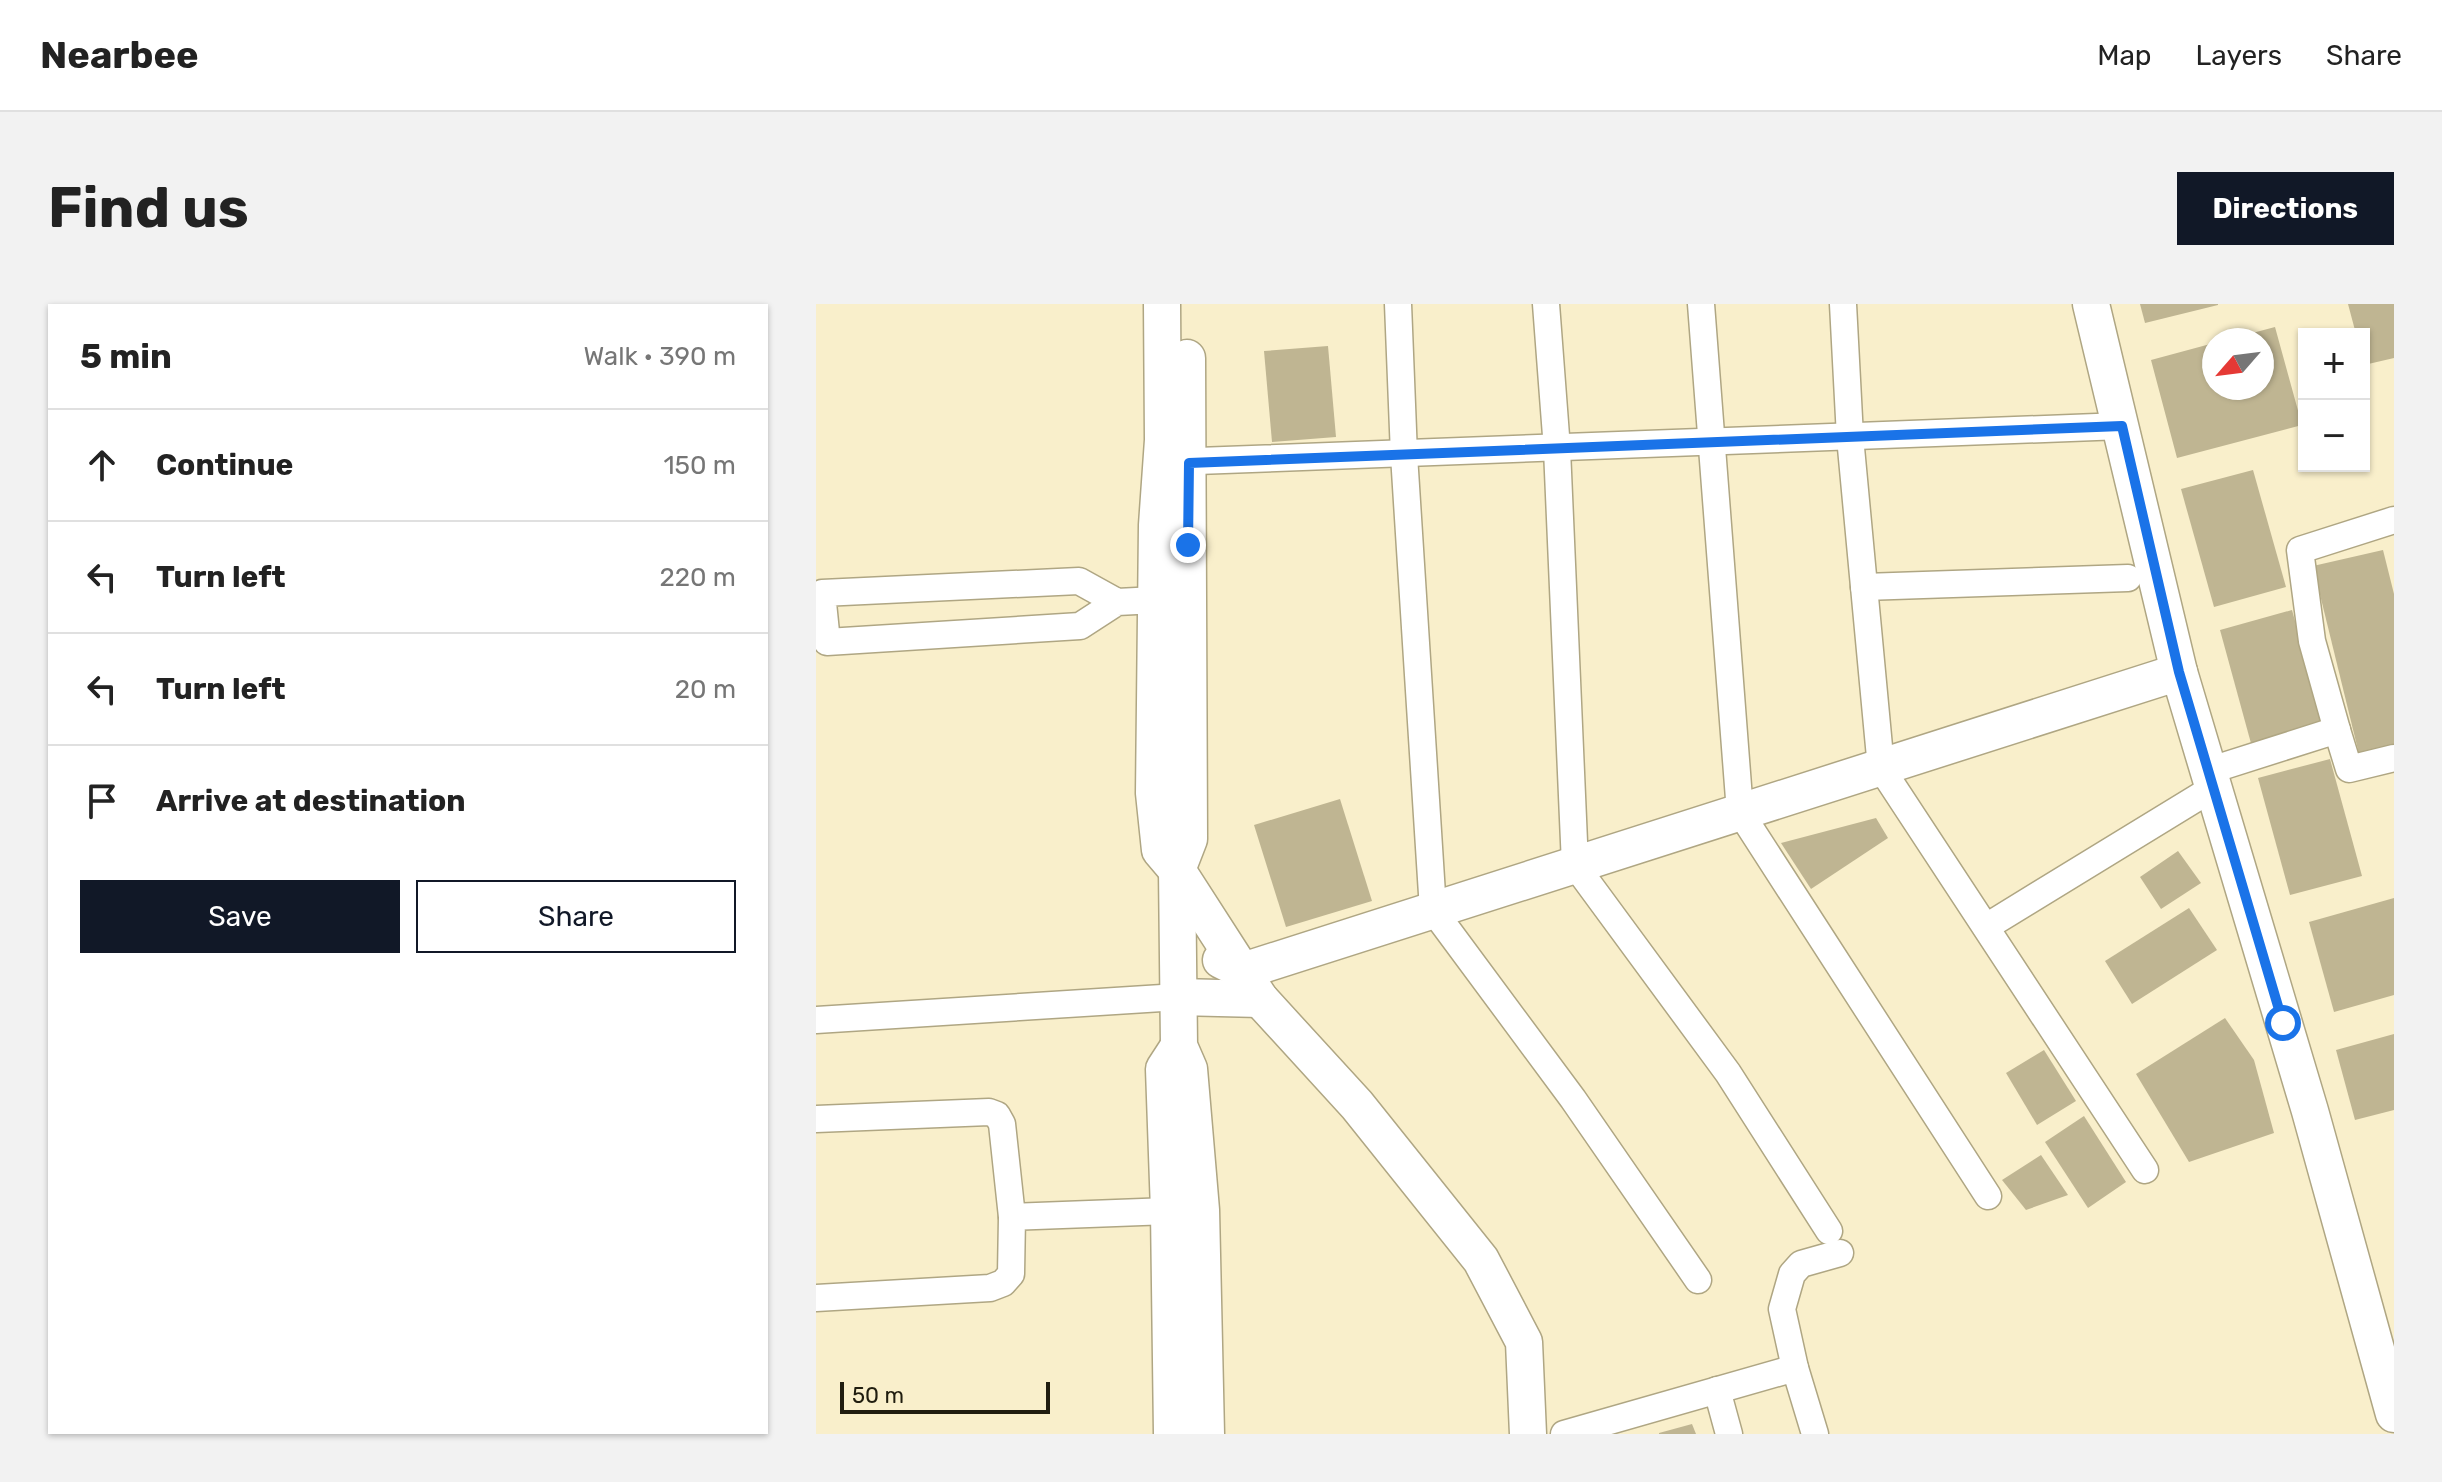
<!DOCTYPE html>
<meta charset="utf-8">
<style>
:root{--surface:#fff;--page:#f2f2f2;--text:#222;--muted:#767676;--line:#e0e0e0;--accent:#111827}
body{margin:0;font-family:Rubik,sans-serif;background:var(--page);color:var(--text)}
.controls{position:absolute;right:24px;top:24px;display:grid;overflow:hidden;border-radius:0px;box-shadow:0 2px 6px #0004}
.controls button{width:72px;height:72px;display:grid;place-items:center;padding:0;border:0;border-bottom:2px solid var(--line);background:var(--surface);color:var(--text);font:40px sans-serif}
.compass{position:absolute;left:1386px;top:24px;width:72px;height:72px;border-radius:50%;background:var(--surface);box-shadow:0 2px 6px #0004;rotate:242deg}
.scale{position:absolute;left:24px;bottom:20px;width:210px;box-sizing:border-box;padding-left:8px;border:4px solid #201d0f;border-top:0;font-size:22px;line-height:28px;white-space:nowrap;color:#201d0f;-webkit-text-stroke:6px #f9efcb;paint-order:stroke}
.stop{position:absolute;width:24px;height:24px;margin:-18px;border:6px solid #1a73e8;border-radius:50%;background:#fff}
.stop.end{background:#1a73e8;border-color:#fff;box-shadow:0 2px 8px #0008}
.list{margin:0;padding:0;list-style:none}
h2{display:flex;justify-content:space-between;align-items:center;height:104px;margin:0;padding:0 32px;font-size:34px}
h2 small{font-size:26px;font-weight:400;color:var(--muted)}
.list li{display:grid;grid-template-columns:52px 1fr auto;gap:24px;align-items:center;box-sizing:border-box;height:112px;padding:0 32px;border-top:2px solid var(--line)}
.list b{display:block;font-size:30px;white-space:nowrap}
.list em{font-size:26px;font-style:normal;color:var(--muted)}
.actions{display:flex;gap:16px;padding:24px 32px}
.actions a{flex:1;padding:18px 0;border:2px solid var(--accent);border-radius:0px;text-align:center;font-size:28px;color:var(--accent)}
.actions .main{background:var(--accent);color:#fff}
.icon{flex:none;width:44px;height:44px;fill:none;stroke:currentColor;stroke-width:2;stroke-linecap:round;stroke-linejoin:round}
.map{position:relative;flex:none;width:1578px;height:1130px;overflow:hidden;border-radius:0px}
header{display:flex;align-items:center;gap:48px;box-sizing:border-box;height:112px;padding:0 40px;background:var(--surface);border-bottom:2px solid var(--line)}
header strong{font-size:38px}
nav{display:flex;gap:44px;margin-inline-start:auto;font-size:28px}
.intro{display:flex;align-items:center;justify-content:space-between;box-sizing:border-box;height:192px;padding:0 48px}
h1{margin:0;font-size:56px}
.button{padding:20px 36px;border-radius:0px;background:var(--accent);color:#fff;font-size:28px;font-weight:700}
main{display:flex;gap:48px;padding:0 48px}
aside{flex:1;background:var(--surface);border-radius:0px;box-shadow:0 2px 6px #0004}
.map>svg:first-child{display:block}
.building{fill:#bfb592}
.lines{fill:none;stroke-linecap:round;stroke-linejoin:round}
.street-casing{stroke:#afa683;stroke-width:29}
.secondary-casing{stroke:#afa683;stroke-width:39}
.street{stroke:#fff;stroke-width:26}
.secondary{stroke:#fff;stroke-width:36}
.route{stroke:#1a73e8;stroke-width:10}
</style>
<header>
<strong>Nearbee</strong>
<nav><a>Map</a><a>Layers</a><a>Share</a></nav>
</header>
<div class="intro"><h1>Find us</h1><a class="button">Directions</a></div>
<main>
<aside>
<h2>5 min<small>Walk · 390 m</small></h2>
<ul class="list">
<li><svg class="icon" aria-label="ahead" viewBox="0 0 24 24"><path d="M12 20V5M6 11l6-6 6 6"/></svg><div><b>Continue</b></div><em>150 m</em></li>
<li><svg class="icon" aria-label="left" viewBox="0 0 24 24"><path d="M17 20v-9H6M10 6l-5 5 5 5"/></svg><div><b>Turn left</b></div><em>220 m</em></li>
<li><svg class="icon" aria-label="left" viewBox="0 0 24 24"><path d="M17 20v-9H6M10 6l-5 5 5 5"/></svg><div><b>Turn left</b></div><em>20 m</em></li>
<li><svg class="icon" aria-label="arrive" viewBox="0 0 24 24"><path d="M6 21V4h12l-3 4 3 4H6"/></svg><div><b>Arrive at destination</b></div></li>
</ul>
<div class="actions"><a class="main">Save</a><a>Share</a></div>
</aside>
<div class="map">
<svg width="1578" height="1130" viewBox="0 0 1578 1130">
<rect width="100%" height="100%" fill="#f9efcb"/>
<g class="building">
<path d="M1324,0H1402V1L1329,19Z"/>
<path d="M1532,0H1578V54L1548,61V30H1540Z"/>
<path d="M1459,23L1486,121L1361,154L1335,56L1398,39V84H1446V36L1414,35Z"/>
<path d="M512,42L520,133L456,138L448,47Z"/>
<path d="M1437,166L1470,283L1398,303L1365,185Z"/>
<path d="M1567,246L1578,290V442L1543,450L1497,262Z"/>
<path d="M1476,306L1508,423L1436,443L1404,326Z"/>
<path d="M1514,455L1546,572L1474,591L1442,474Z"/>
<path d="M524,495L556,597L470,623L438,521Z"/>
<path d="M1060,514L1072,534L995,585L965,539Z"/>
<path d="M1362,547L1385,579L1345,605L1324,573Z"/>
<path d="M1578,594V691L1518,708L1493,618Z"/>
<path d="M1373,604L1401,646L1316,700L1289,657Z"/>
<path d="M1409,714L1438,756L1458,829L1373,858L1320,770Z"/>
<path d="M1578,730V806L1539,816L1520,746Z"/>
<path d="M1228,746L1260,797L1221,821L1190,769Z"/>
<path d="M1268,812L1310,878L1272,904L1229,838Z"/>
<path d="M1225,851L1252,891L1210,906L1186,876Z"/>
<path d="M876,1120L880,1130H843V1129Z"/>
</g>
<g class="lines">
<g class="street-casing">
<g id="street">
<path d="M582,0L588,151L617,606L757,795L882,976"/>
<path d="M730,0L741,145L759,561L912,769L1013,927"/>
<path d="M885,0L924,508L1172,892"/>
<path d="M1027,0L1034,133L1065,464L1329,866"/>
<path d="M354,158L1306,122"/>
<path d="M1048,283L1312,274"/>
<path d="M301,298L263,277L6,289L11,338L264,322L301,298L340,296"/>
<path d="M1521,426L1496,337L1484,246L1578,216"/>
<path d="M1392,467L1521,426L1533,465L1578,454"/>
<path d="M1170,623L1397,484"/>
<path d="M0,716L362,693"/>
<path d="M0,815L173,808L181,811L186,820L196,913"/>
<path d="M0,994L174,984L187,979L195,970L196,913L353,907"/>
<path d="M979,1064L966,1005L976,970L985,960L1024,949"/>
<path d="M901,1086L913,1130"/>
<path d="M748,1130L979,1064L999,1130"/>
</g>
</g>
<g class="secondary-casing">
<g id="secondary">
<path d="M346,0L347,136L341,221L338,489L344,546L361,566L444,695L541,801L665,956L708,1038L712,1130"/>
<path d="M1275,0L1363,368L1494,807L1578,1110"/>
<path d="M371,54L373,535L361,566L363,742L373,765L385,906L390,1130"/>
<path d="M405,656L427,667L1363,368"/>
<path d="M362,693L444,695"/>
<path d="M356,1130L353,907L348,765L363,742"/>
</g>
</g>
<use href="#street" class="street"/>
<use href="#secondary" class="secondary"/>
</g>
<g class="lines">
<path class="route" d="M372,241L373,159L1306,122L1363,368L1467,719"/>
</g>
</svg>
<div class="controls">
<button>+</button>
<button>−</button>
</div>
<svg class="compass" viewBox="-18 -18 36 36"><path d="M0-13l5 13h-10z" fill="#e53935"/><path d="M0 13l5-13h-10z" fill="#767676"/></svg>
<div class="scale">50 m</div>
<div class="stop" style="left:1467px;top:719px"></div>
<div class="stop end" style="left:372px;top:241px"></div>
</div>
</main>
